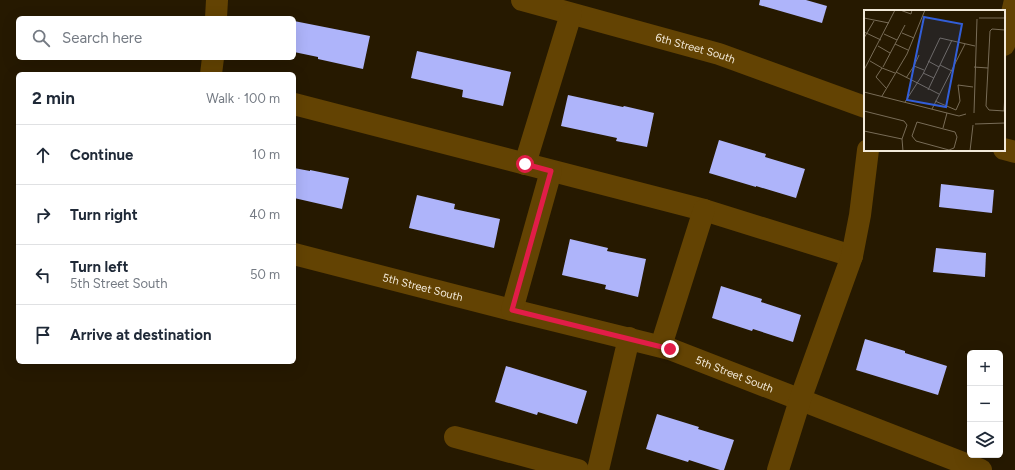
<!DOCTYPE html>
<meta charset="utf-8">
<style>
:root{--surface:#fff;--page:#f2f2f3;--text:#1f2937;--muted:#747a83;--line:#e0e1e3}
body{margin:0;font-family:Figtree,sans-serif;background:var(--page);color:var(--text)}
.controls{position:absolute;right:12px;bottom:12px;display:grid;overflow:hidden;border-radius:6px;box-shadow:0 4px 16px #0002}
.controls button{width:36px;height:36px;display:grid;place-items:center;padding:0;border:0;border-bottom:1px solid var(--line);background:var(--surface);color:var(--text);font:20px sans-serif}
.stop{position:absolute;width:12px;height:12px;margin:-9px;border:3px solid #e11d48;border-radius:50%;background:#fff}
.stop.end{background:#e11d48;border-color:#fff;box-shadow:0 1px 4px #0008}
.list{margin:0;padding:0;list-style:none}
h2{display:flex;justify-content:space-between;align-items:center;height:52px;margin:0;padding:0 16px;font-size:17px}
h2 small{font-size:13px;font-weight:400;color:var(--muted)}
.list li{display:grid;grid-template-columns:26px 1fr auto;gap:12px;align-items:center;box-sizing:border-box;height:60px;padding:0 16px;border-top:1px solid var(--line)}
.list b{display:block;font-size:15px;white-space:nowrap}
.list p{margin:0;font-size:13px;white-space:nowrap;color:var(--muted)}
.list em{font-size:13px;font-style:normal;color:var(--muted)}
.icon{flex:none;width:22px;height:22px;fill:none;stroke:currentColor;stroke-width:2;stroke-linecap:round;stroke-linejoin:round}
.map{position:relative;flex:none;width:1015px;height:470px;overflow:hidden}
.search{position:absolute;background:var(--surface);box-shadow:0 4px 16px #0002;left:16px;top:16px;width:280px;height:44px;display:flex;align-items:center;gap:10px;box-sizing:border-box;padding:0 14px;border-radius:6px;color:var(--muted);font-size:15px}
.panel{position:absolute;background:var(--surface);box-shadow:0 4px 16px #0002;left:16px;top:72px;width:280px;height:292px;border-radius:6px}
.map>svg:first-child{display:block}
.building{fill:#aeb4fa}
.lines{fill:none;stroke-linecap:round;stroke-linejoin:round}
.minor{stroke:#634303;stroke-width:22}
.route{stroke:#e11d48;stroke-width:5}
.labels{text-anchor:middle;stroke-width:4;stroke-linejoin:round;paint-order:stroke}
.street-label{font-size:11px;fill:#f2e9d9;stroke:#261900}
.inset-road{fill:none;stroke:#786c57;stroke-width:1}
.view{fill:#325ed8;fill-opacity:0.15;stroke:#325ed8;stroke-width:2}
.inset-edge{fill:none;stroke:#f2e9d9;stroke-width:2}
</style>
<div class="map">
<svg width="1015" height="470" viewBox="0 0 1015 470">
<rect width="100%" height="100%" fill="#261900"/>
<g class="building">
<path d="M760,0H806L827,6L822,23L759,5Z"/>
<path d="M294,21L370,36L363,69L318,59V57L294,52Z"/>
<path d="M417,51L511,72L503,106L462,97L463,90L411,78Z"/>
<path d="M568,95L623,107L624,106L654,113L647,147L616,141L617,138L561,126Z"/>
<path d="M719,140L766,154L765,157L805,169L796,198L756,186V187L709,173Z"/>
<path d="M294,168L310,171V170L349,178L342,209L294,198Z"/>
<path d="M941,184L994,190L992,213L939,207Z"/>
<path d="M417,195L455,204L454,209L500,219L494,248L409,228Z"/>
<path d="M570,239L608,248L607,251L646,259L638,297L605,289L606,285L562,275Z"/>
<path d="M936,248L986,253L985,277L933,272Z"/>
<path d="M721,286L762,299L761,302L801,315L793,342L753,329L752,331L712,318Z"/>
<path d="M865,339L905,351V353L947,366L938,395L856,370Z"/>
<path d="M506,366L587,391L577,424L538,412L537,415L495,402Z"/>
<path d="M657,414L699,427L698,429L734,440L724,470H720L689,460L688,462L646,449Z"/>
</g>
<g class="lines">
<g class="minor">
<path id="s1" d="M522,0L719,54L865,107"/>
<path d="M216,18L217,0"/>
<path d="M1004,45L1006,40L1015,0"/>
<path d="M211,74L213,58"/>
<path d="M294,104L704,210L852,256"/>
<path d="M1004,149L1015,152"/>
<path d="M525,164L571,14"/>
<path id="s2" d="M294,254L512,310L670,349L981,470"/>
<path d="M512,310L551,171"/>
<path d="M661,346L704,210"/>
<path d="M455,437L578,470"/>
<path d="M598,470L629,338"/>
<path d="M778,470L800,400L852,256L860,215L868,150"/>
</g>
</g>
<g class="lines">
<path class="route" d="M525,164L551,171L512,310L670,349"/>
</g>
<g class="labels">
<g class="street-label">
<text dy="4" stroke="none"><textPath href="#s1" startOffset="180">6th Street South</textPath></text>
<text dy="4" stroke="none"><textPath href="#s2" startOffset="133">5th Street South</textPath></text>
<text dy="4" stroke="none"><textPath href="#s2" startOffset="457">5th Street South</textPath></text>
</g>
</g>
<g transform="translate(864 10)">
<rect width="141" height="141" fill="#261900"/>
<path class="inset-road" d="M36,0L47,4L48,0M0,8L25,13M115,8H141M141,20L128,19L126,21L122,96L125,100L141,101M0,22L17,30M38,23L50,28M20,24L33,30M0,28L10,11M31,34L44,40M14,36L26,43M6,51L18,58M64,51L75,57M76,55L88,61M50,56L55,45M19,57L41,15M110,57L124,58M0,60L31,0M32,62L75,84M59,63L70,68M42,68L50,56L60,60M22,78L12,67L18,58L31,63M64,80L88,30M0,82L83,103L95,106L102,104M18,86L43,44L61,0M71,91L92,100L96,91L94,75L109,77M41,92L59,64L76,28L111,36M68,99L101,34M0,101L40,111L43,115L38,129L0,121M140,101L141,83M110,103L113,9M53,112L91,122L93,127L90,138L85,140L52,131L48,126ZM111,114L141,113M79,118L83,103M38,129L39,141M106,141L109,115"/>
<path class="view" d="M60,7L98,14L82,97L43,90Z"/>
<rect width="141" height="141" class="inset-edge"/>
</g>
</svg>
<div class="controls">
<button>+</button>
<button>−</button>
<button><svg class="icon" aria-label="layers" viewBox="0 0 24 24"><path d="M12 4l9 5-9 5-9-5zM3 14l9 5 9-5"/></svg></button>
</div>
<div class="stop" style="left:525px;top:164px"></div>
<div class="stop end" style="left:670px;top:349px"></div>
<div class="search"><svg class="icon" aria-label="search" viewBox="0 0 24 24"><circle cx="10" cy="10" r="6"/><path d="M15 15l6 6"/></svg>Search here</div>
<section class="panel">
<h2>2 min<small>Walk · 100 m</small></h2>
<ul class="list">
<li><svg class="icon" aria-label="ahead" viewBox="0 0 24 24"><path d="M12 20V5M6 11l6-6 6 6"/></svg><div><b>Continue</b></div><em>10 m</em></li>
<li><svg class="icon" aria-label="right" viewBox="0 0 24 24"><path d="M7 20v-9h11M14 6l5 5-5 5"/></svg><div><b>Turn right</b></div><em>40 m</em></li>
<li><svg class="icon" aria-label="left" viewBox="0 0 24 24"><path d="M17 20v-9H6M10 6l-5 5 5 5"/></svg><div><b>Turn left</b><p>5th Street South</p></div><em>50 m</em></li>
<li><svg class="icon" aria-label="arrive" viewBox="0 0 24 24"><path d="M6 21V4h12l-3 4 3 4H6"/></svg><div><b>Arrive at destination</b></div></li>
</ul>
</section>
</div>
